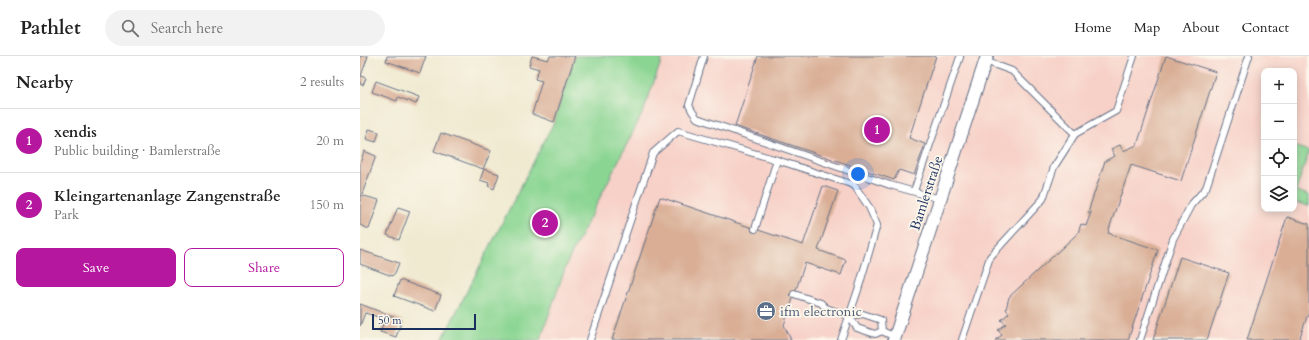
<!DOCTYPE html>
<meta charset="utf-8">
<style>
:root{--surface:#fff;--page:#f2f2f2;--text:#222;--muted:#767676;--line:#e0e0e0;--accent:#b5179e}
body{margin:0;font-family:Cardo,serif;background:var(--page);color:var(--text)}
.controls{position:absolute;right:12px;top:12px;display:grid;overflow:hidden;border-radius:8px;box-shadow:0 2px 10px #0003}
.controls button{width:36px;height:36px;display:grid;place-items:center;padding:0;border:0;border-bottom:1px solid var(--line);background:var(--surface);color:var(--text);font:20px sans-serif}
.scale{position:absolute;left:12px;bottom:10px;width:104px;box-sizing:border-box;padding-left:4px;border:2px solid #1b2f5e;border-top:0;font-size:11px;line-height:14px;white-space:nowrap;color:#1b2f5e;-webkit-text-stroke:3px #fbf7ec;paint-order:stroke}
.you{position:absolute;left:498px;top:118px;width:14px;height:14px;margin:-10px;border:3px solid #fff;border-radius:50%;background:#1a73e8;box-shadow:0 0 0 6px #1a73e833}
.badge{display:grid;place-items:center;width:26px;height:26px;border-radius:50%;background:var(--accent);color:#fff;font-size:13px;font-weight:700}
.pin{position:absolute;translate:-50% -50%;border:2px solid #fff;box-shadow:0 1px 4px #0006}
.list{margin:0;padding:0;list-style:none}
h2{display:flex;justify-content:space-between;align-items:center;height:52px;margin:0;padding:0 16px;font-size:17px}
h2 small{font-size:13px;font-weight:400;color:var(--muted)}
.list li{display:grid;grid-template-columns:26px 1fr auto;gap:12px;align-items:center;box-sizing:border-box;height:64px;padding:0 16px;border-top:1px solid var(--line)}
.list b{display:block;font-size:15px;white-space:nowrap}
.list p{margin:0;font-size:13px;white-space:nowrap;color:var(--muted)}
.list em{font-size:13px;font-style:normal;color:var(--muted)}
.actions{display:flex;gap:8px;padding:12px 16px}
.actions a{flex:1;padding:9px 0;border:1px solid var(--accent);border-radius:8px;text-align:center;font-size:14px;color:var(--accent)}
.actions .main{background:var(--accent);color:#fff}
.icon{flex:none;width:22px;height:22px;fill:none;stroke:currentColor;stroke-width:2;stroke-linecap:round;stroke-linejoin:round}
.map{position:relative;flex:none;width:949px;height:284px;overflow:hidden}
header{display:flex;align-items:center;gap:24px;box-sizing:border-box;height:56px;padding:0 20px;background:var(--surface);border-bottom:1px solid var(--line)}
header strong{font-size:19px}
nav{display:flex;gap:22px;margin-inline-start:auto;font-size:14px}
.search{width:280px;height:36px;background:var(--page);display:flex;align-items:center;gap:10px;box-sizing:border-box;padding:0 14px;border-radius:22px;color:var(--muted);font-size:15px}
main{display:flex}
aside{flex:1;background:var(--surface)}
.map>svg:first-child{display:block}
.built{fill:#f7d1c8;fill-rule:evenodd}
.green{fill:#8ad592;stroke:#528278}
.building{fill:#d9ae95}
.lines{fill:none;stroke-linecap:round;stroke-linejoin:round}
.lane-casing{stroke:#667086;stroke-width:8}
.street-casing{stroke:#667086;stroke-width:14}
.lane{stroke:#fff;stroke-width:6}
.street{stroke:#fff;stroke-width:12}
.labels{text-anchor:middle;stroke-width:3.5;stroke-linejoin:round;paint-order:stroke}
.street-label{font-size:14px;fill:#1b2f5e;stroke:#fbf7ec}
.service-label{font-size:14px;fill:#4e5e75;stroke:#fbf7ec;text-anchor:start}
</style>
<header>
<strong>Pathlet</strong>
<div class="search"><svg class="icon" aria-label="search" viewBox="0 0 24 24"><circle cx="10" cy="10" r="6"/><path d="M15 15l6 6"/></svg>Search here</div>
<nav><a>Home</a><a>Map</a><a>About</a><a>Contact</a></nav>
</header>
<main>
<aside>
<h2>Nearby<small>2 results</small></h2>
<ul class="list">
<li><span class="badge">1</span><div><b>xendis</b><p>Public building · Bamlerstraße</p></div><em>20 m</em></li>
<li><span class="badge">2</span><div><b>Kleingartenanlage Zangenstraße</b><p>Park</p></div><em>150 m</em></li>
</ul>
<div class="actions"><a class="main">Save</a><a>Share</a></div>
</aside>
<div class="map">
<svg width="949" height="284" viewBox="0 0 949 284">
<rect width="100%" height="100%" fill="#fbf7ec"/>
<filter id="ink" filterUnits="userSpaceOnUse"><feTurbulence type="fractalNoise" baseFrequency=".025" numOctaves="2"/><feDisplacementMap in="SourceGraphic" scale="8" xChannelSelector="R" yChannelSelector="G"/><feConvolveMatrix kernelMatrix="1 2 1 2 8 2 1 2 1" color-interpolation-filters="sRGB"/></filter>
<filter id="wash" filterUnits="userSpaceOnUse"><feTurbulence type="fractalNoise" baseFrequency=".012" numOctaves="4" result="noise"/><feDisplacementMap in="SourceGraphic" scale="16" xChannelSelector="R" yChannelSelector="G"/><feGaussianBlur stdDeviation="0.9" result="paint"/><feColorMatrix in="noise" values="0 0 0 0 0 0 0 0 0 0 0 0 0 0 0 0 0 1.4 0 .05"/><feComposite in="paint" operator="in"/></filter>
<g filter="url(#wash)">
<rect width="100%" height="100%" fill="#f0ead1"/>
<path class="built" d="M303,0H949V284H180L207,207L284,54ZM904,15H934V153H904Z"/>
<g class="green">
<path d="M215,0H303L284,54L207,207L180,284H82L194,66Z"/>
<path d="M934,90L949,95L936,135L949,139V150L934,146Z"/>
</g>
<g id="blocks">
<g class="building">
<path d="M0,0H8L1,20L6,22L3,29L0,28Z"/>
<path d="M27,0H66L60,17L26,5Z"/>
<path d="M172,0L188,4L190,0H215L194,66L172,58L182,25L175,23L179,13L169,10Z"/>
<path d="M398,0H576L549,82L565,88L554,119L539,114L534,124L375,70Z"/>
<path d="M806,0L856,16L821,125L771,109L752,164L748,177L798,194L768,284H635L642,279L638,274L646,268L641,264L649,257L646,253L649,241L718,177L721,168L726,170L731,156H728L745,105L755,100L751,93L760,89L763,95L777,89Z"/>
<path d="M16,25L59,41L56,48L38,41L37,45L12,36Z"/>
<path d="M9,73L19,76L16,86L6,83Z"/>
<path d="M81,77L131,95L123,113L74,95Z"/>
<path d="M4,95L16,100L2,138L0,137V108Z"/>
<path d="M124,113L139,118L134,133L128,130L129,127L120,124Z"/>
<path d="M463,130L478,135L458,194L486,204L481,219L445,207L424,269L431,284H252L300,141L443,189Z"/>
<path d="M0,139L19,144L9,173L0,169Z"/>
<path d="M38,151L50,155L39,184L27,179Z"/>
<path d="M927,161L949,168V255L939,284H887Z"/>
<path d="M0,194L39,207L35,217L32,220L0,208Z"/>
<path d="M820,201L869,217L847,284H793Z"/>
<path d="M40,224L81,239L75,255L34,240Z"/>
<path d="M0,248L42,264L36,281L20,276L25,263L5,257L0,270Z"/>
</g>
</g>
</g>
<g filter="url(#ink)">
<use href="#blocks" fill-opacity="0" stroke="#667086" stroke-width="1"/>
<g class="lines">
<g class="lane-casing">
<g id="lane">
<path d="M344,0L329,49L332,55L337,62L530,129L580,143"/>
<path d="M625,5L652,15L715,78L756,55L774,0"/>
<path d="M554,135L600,1"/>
<path d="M395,173L417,104"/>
<path d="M434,238L461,247L466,252L489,260L503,258L521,264L522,275"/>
<path d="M489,260L497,272L515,278L522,275L535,281"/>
<path d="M230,284L293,97L318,75L417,104L494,129L509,151L517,169L498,234L481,284"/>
<path d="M602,284L630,201L683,143L694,111L715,78"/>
<path d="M780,284L813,183L831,149L846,132L889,0"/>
</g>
</g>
<g class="street-casing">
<path id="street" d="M534,284L627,0"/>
</g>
<use href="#lane" class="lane"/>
<use href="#street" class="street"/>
</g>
</g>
<defs>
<g id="office-disc" transform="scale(1)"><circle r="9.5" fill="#5c6f8a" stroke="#fbf7ec"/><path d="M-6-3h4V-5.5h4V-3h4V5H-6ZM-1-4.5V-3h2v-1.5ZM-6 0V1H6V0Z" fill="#fff"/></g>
</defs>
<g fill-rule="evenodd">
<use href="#office-disc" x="406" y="255"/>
</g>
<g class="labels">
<g class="street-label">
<text transform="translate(566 137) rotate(-72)" y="5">Bamlerstraße</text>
</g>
<g class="service-label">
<text x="420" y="260">ifm electronic</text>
</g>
</g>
</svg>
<div class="controls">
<button>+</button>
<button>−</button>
<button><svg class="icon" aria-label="locate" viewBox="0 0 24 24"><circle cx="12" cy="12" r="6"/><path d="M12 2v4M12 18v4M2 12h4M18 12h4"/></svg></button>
<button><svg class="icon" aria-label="layers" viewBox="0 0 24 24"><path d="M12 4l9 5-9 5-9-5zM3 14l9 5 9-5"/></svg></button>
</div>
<div class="scale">50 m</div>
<div class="you"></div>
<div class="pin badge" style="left:517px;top:74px">1</div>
<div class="pin badge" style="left:185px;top:167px">2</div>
</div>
</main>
